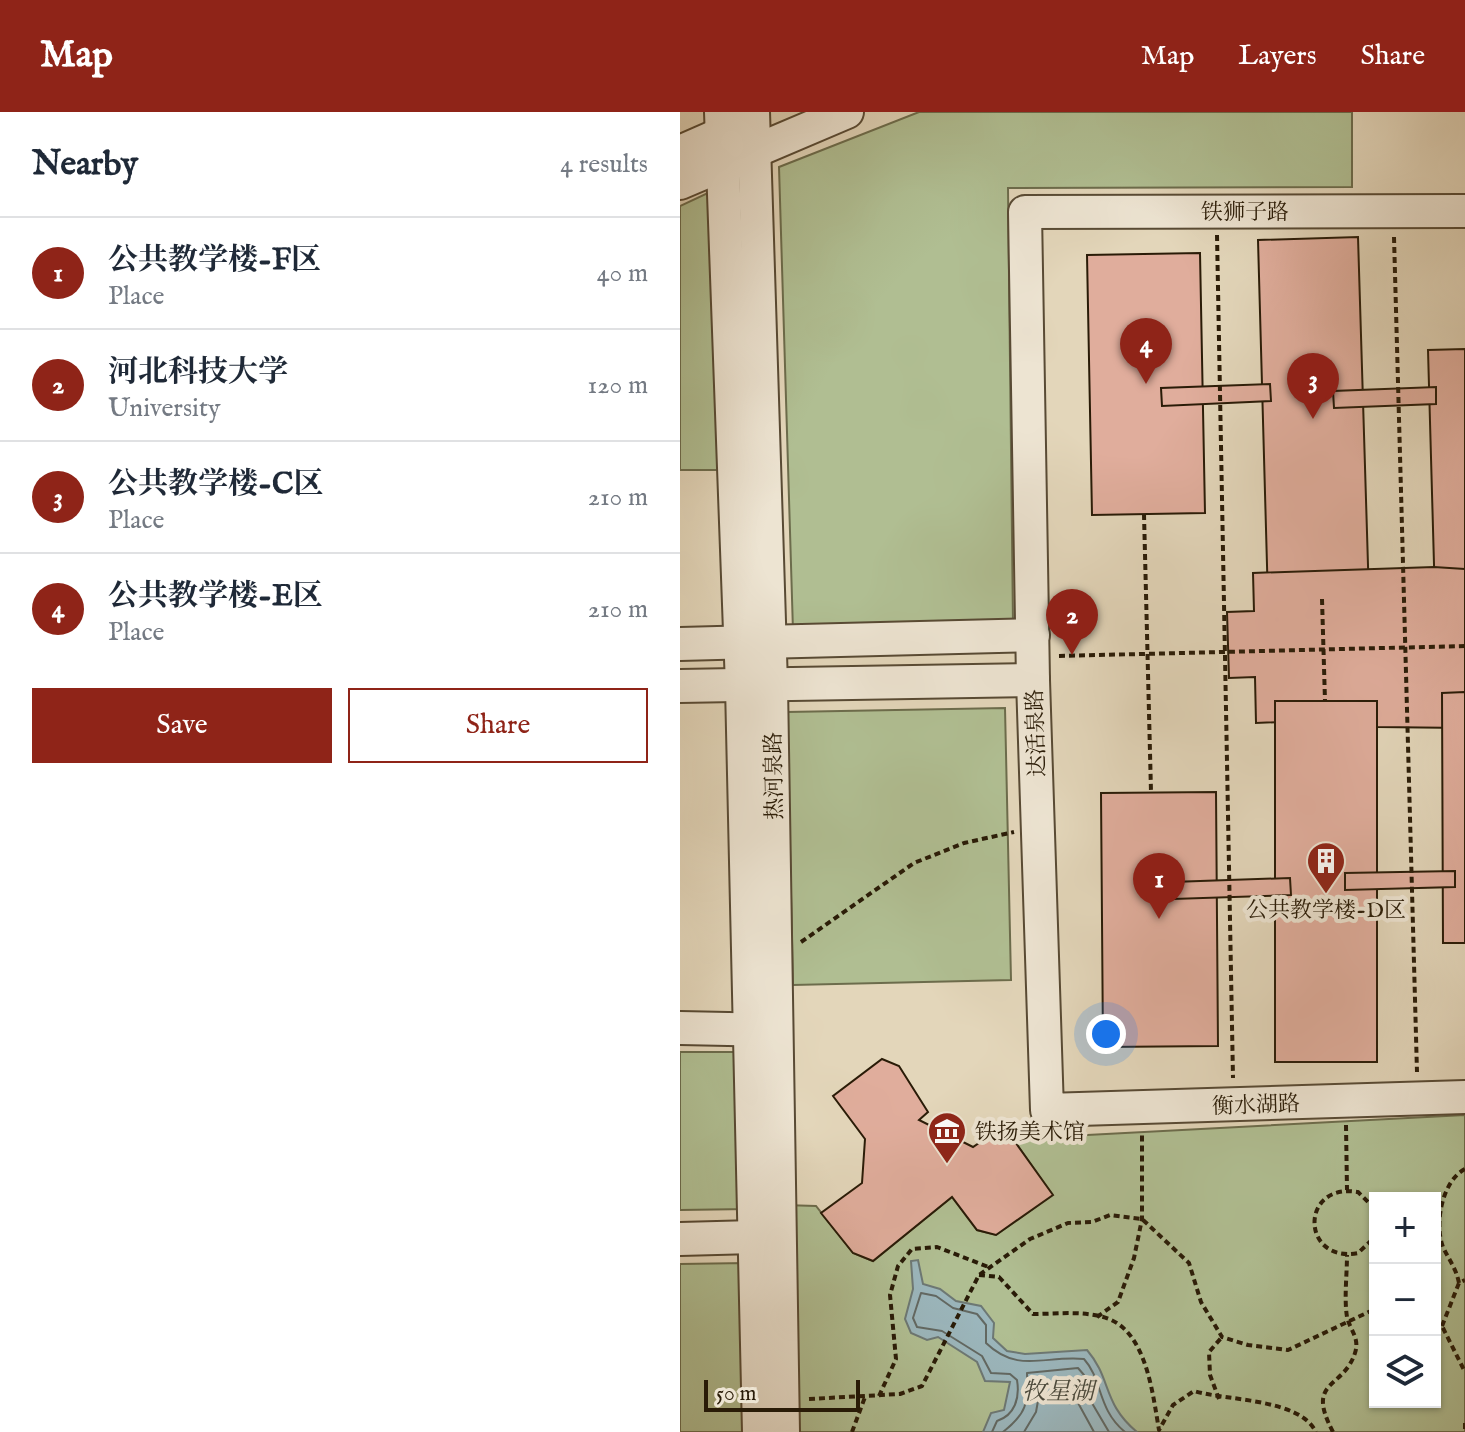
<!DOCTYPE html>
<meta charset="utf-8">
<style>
:root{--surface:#fff;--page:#f6f6f7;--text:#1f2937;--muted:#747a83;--line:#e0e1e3;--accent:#8f2418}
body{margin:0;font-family:"IM FELL English","Noto Serif SC",serif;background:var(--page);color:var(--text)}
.controls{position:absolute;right:24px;bottom:24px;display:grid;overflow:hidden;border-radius:0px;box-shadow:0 2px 6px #0004}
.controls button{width:72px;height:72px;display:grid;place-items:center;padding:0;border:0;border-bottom:2px solid var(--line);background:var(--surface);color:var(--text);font:40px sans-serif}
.scale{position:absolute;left:24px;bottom:20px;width:156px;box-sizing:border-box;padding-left:8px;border:4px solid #291b07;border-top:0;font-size:22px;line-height:28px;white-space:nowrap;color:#291b07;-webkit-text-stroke:6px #ede4d2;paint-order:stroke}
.you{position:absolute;left:426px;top:922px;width:28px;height:28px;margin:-20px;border:6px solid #fff;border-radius:50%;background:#1a73e8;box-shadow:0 0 0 12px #1a73e833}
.badge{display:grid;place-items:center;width:52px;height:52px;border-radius:50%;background:var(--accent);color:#fff;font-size:26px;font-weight:700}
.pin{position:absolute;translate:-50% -66px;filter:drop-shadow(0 2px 4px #0008)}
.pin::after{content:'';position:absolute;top:42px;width:28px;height:24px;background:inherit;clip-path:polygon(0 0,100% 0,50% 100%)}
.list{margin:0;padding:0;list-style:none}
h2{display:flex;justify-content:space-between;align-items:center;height:104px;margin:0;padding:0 32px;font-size:34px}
h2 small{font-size:26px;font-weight:400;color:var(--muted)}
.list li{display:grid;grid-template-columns:52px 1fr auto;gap:24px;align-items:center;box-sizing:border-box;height:112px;padding:0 32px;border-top:2px solid var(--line)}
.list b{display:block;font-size:30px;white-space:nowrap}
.list p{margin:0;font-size:26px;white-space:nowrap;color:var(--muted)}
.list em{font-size:26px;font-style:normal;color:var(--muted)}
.actions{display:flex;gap:16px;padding:24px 32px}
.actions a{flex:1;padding:18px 0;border:2px solid var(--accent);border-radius:0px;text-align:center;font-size:28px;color:var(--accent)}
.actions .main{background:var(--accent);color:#fff}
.icon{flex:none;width:44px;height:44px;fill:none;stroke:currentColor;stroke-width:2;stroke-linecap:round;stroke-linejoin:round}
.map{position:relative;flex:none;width:785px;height:1320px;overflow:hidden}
header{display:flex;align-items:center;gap:48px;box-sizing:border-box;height:112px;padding:0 40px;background:var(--accent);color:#fff}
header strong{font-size:38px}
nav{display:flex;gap:44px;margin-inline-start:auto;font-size:28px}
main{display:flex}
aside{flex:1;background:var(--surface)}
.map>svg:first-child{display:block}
.green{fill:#b0be92;stroke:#6c6c4c;stroke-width:2;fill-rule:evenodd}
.water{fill:#9bb6bc;stroke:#6d7874;stroke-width:2}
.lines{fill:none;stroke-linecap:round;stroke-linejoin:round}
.shore{stroke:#626862;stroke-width:2}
.building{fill:#e0ad9c;stroke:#291b07;stroke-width:2}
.minor-casing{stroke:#584a34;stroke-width:36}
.path{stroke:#291b07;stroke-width:4;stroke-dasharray:6 4;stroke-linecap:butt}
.minor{stroke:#ede4d2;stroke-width:32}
.labels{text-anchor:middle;stroke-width:8;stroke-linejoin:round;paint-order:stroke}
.street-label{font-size:22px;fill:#291b07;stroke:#ede4d2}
.poi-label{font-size:22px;fill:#291b07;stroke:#ede4d2}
.water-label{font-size:24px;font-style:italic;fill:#4b4a3d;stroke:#ede4d2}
</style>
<header>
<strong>Map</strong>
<nav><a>Map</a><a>Layers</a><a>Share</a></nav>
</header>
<main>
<aside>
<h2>Nearby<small>4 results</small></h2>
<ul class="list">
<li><span class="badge">1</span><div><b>公共教学楼-F区</b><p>Place</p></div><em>40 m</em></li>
<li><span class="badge">2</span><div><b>河北科技大学</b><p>University</p></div><em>120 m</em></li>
<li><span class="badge">3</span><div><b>公共教学楼-C区</b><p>Place</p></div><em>210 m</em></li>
<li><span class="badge">4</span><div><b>公共教学楼-E区</b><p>Place</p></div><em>210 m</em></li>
</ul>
<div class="actions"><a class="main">Save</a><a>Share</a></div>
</aside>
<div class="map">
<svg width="785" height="1320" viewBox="0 0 785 1320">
<rect width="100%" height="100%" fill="#e3d6ba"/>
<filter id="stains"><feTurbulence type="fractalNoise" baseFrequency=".0025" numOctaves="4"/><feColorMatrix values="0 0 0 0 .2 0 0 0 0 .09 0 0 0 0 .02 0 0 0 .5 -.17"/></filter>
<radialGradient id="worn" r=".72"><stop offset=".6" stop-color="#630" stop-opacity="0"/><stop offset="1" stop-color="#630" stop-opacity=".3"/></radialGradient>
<g class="green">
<path d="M239,0H672V75L328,76L333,511L113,519L99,55Z"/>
<path d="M32,79L42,358H0V94Z"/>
<path d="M325,596L331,868L113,873L107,600Z"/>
<path d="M0,940H66L68,1097L0,1098Z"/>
<path d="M785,1003V1320H109L104,1093L136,1094L173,1141L193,1149L272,1085L297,1118L316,1123L372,1083L333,1027ZM695,1086H755V1290H695Z"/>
<path d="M66,1151L71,1320H0V1152Z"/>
</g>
<path class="water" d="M238,1148L243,1172L260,1177L276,1189L301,1194L314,1211L313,1226L327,1239L345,1242L407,1238C432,1267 422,1291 457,1320H303L311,1301L324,1298L330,1270L305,1269L297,1250L258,1225L247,1228L231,1221L225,1207L233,1177L231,1149Z"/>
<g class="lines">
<g class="shore">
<path d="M312,1320L317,1309C335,1303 340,1286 337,1268L330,1262L311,1261L302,1244L262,1219L237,1215L233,1206L241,1181L256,1184L273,1196L297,1202L306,1213V1231C338,1262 365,1243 404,1247C423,1268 417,1297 445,1320"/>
<path d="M323,1320C347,1301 348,1292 347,1261L398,1256L404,1263L409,1286L429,1320"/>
<path d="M344,1320L356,1300L361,1272L393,1270L397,1289L414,1320"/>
</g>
</g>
<g class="building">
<path d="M678,125L689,486L588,489L578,128Z"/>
<path d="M520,141L525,401L412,403L407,143Z"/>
<path d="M785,237V487L755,488L748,238Z"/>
<path d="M590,272L591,289L482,294L481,276Z"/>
<path d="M756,275V292L654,296L653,279Z"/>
<path d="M754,455L785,457V616L697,615L675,607L576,611L575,565L549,566L547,500L574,499L573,461Z"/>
<path d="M785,580V831H763L762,581Z"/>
<rect x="595" y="589" width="102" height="361"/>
<path d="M536,680L538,934L423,935L421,681Z"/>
<path d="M775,759V775L665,778V761Z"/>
<path d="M610,766L611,783L493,787L492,770Z"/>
<path d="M202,947L219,954L248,1000L239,1008L293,1035L312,1022L333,1027L373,1083L316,1123L297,1118L272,1085L193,1149L173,1141L141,1101L182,1071L185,1027L153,984Z"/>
</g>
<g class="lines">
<g class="minor-casing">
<g id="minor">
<path d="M41,0L62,574L79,1320"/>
<path d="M73,0L91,573L103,1320"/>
<path d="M0,40L57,15"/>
<path d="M0,71L167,0"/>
<path d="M785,99L345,100L353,568L367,998L785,985"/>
<path d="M0,532L353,523"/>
<path d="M0,574L353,568"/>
<path d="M0,916L90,918"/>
<path d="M0,1127L74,1125"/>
</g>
</g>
<g class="path">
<path d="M537,123L553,966"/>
<path d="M714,125L737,960"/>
<path d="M464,402L471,680"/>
<path d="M642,487L645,589"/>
<path d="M379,544L785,534"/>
<path d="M121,830L234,751L284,731L334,720"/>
<path d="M666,1013L667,1078"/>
<path d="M695,1097L678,1080C619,1070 621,1152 678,1141L695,1125"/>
<path d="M299,1163L319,1165L353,1202C377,1202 406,1198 429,1207C467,1222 473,1284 479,1318L493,1293L514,1279C547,1289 619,1286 636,1320"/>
<path d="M779,1171C776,1156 769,1148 763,1135C754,1112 762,1069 785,1057"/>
<path d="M417,1205L438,1190L454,1146L462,1107V1022"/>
<path d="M755,1210L762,1214L785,1260"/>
<path d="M762,1214L779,1171L785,1168"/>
<path d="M199,1284L216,1247L210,1183L218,1154L232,1137L257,1135L311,1156"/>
<path d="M129,1287L220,1282L242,1274L299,1163L350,1127L388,1111L412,1110L430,1103L462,1107L509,1151L521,1190L542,1225L568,1233L608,1238L695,1197"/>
<path d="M539,1287L530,1263L529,1240L542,1225"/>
<path d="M785,1311V1317"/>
<path d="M172,1320L185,1285"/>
<path d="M653,1320C625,1267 663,1278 675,1241C680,1226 670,1218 667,1205C664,1186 667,1163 667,1143"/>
</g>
<use href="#minor" class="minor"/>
</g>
<defs>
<g id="building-pin" transform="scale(2)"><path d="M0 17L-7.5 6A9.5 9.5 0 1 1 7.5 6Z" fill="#8f2418" stroke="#ede4d2"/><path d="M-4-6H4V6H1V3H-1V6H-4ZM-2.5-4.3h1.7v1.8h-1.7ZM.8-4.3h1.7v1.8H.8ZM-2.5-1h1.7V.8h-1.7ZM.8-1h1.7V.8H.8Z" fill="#fff"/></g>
<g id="museum-pin" transform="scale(2)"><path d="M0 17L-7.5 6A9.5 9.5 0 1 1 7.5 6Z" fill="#8f2418" stroke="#ede4d2"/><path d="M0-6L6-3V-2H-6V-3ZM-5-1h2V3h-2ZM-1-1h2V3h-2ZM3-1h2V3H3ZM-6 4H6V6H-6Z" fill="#fff"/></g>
</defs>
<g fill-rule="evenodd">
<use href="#building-pin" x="646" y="749"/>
<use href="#museum-pin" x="267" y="1019"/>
</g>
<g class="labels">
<g class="street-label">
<text x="565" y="107">铁狮子路</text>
<text transform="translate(355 621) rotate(-92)" y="8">达活泉路</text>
<text transform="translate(93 664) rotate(-91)" y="8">热河泉路</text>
<text transform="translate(576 992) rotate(-2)" y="8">衡水湖路</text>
</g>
<g class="poi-label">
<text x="646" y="805">公共教学楼-D区</text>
<text x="295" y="1027" text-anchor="start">铁扬美术馆</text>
</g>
<g class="water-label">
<text x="378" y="1287">牧星湖</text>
</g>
</g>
<rect width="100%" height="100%" filter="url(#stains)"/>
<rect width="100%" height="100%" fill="url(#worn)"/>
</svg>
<div class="controls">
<button>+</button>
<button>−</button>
<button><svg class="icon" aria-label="layers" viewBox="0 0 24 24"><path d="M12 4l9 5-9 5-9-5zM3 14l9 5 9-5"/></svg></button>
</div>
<div class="scale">50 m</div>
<div class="you"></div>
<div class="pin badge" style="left:479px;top:807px">1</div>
<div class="pin badge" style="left:392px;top:543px">2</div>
<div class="pin badge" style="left:633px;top:307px">3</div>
<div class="pin badge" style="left:466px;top:272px">4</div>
</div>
</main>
